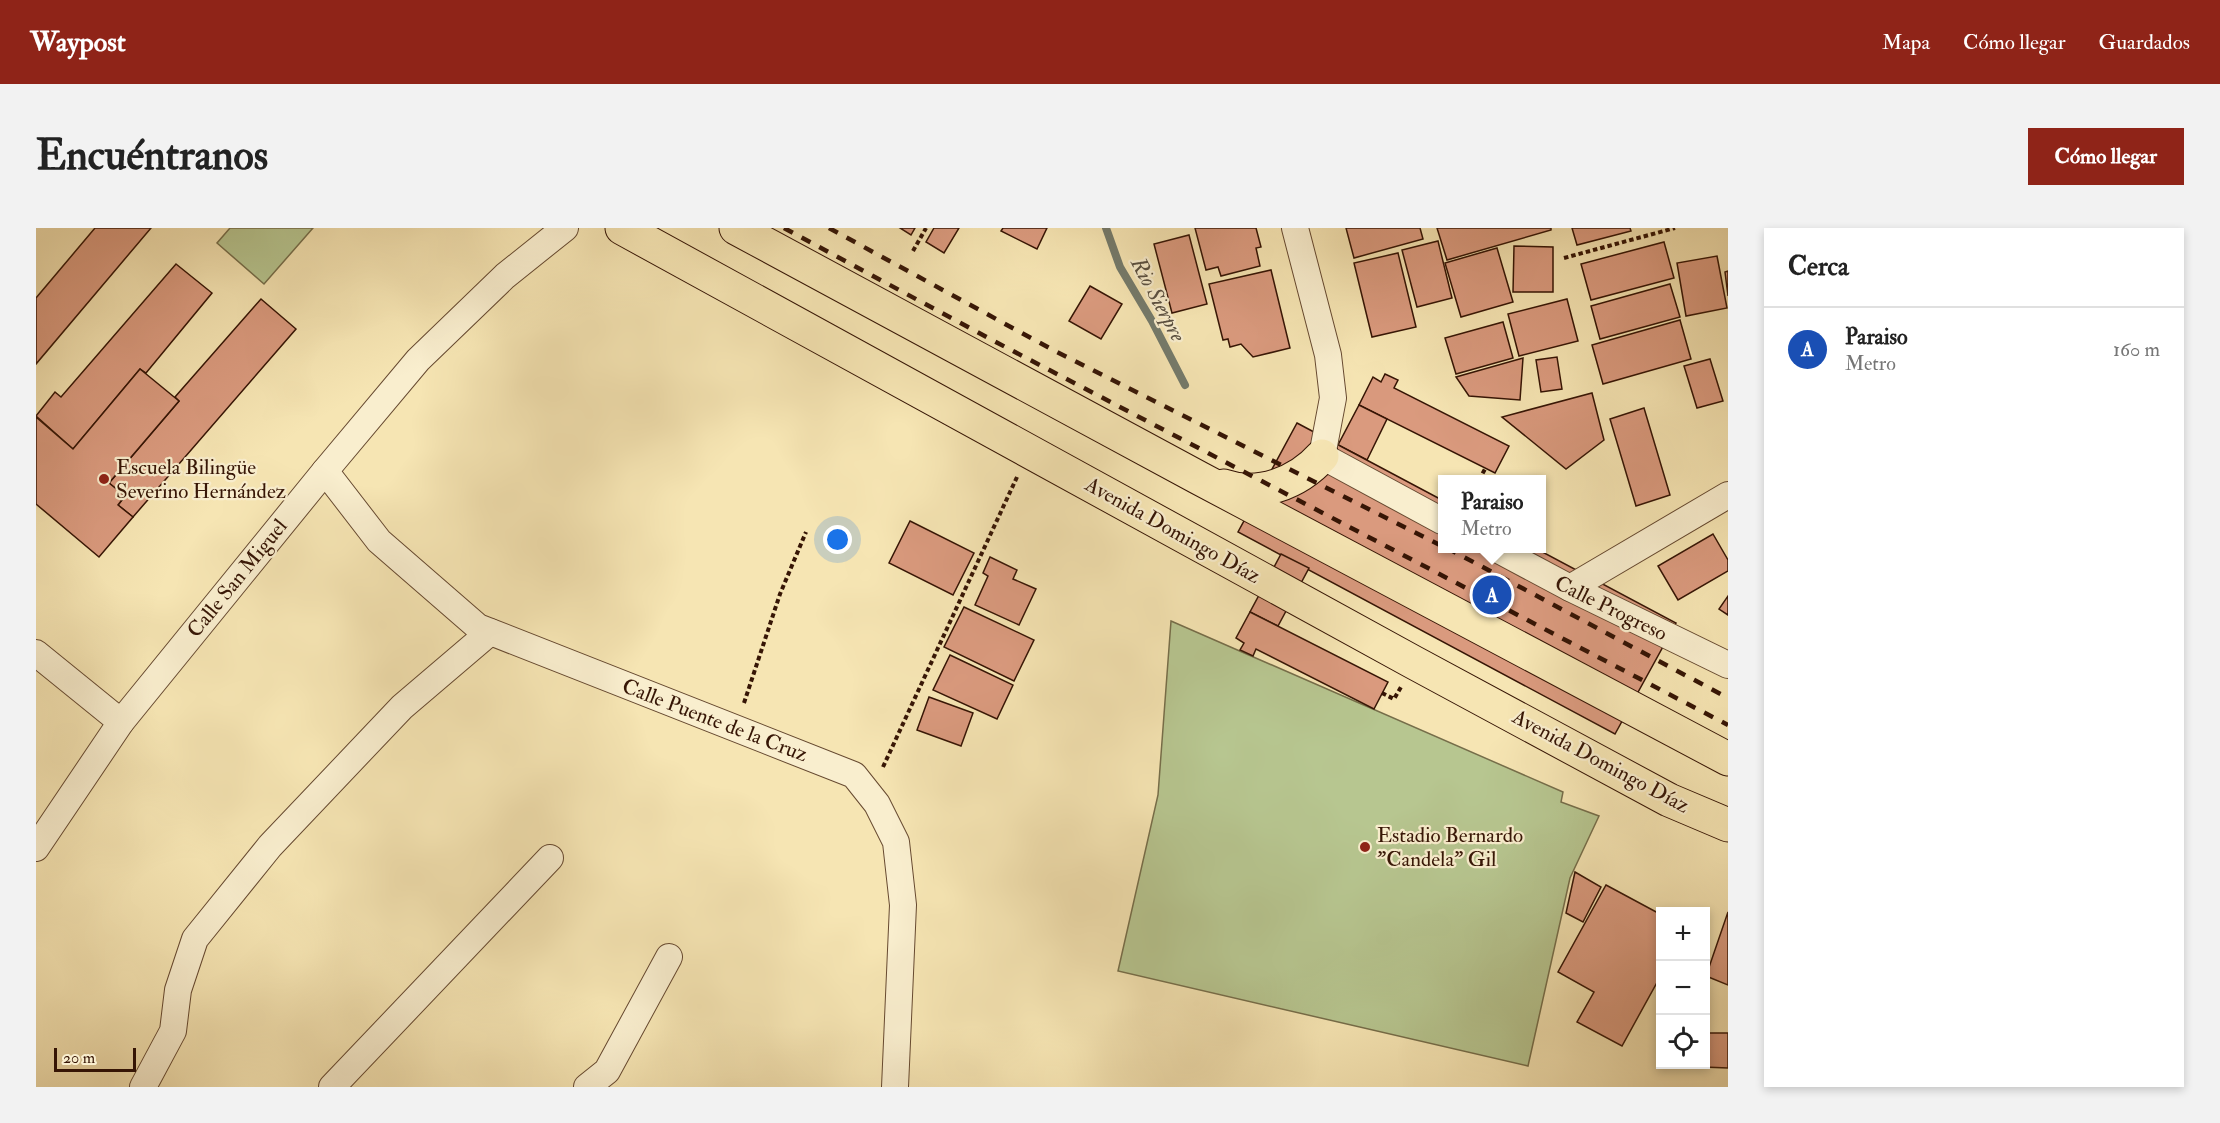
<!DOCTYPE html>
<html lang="es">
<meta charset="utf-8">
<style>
:root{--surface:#fff;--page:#f2f2f2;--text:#222;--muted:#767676;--line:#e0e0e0;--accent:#8f2418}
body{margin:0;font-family:"IM FELL Double Pica",serif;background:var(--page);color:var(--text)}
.controls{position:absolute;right:18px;bottom:18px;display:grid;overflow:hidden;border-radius:0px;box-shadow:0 3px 9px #0003}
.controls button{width:54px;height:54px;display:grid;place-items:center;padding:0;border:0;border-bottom:2px solid var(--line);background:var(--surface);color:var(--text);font:30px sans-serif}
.scale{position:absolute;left:18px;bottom:15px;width:82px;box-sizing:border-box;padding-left:6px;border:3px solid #361505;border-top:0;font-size:16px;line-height:21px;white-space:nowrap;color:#361505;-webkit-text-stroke:4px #f9eece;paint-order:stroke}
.you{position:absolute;left:802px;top:312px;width:21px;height:21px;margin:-15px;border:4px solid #fff;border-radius:50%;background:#1a73e8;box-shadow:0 0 0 9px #1a73e833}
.badge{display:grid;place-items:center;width:39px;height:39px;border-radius:50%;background:var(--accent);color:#fff;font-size:20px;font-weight:700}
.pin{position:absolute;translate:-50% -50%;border:3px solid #fff;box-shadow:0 2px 6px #0006}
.popup{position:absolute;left:1402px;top:247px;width:108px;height:78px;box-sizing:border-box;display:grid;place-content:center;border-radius:0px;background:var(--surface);filter:drop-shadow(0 2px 4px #0005);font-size:20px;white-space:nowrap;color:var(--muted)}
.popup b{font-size:22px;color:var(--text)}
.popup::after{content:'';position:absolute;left:50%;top:100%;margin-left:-12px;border:12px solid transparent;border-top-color:var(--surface)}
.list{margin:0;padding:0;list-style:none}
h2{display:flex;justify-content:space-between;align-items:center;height:78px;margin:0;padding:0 24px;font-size:26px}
h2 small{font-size:20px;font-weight:400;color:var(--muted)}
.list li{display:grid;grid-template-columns:39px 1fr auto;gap:18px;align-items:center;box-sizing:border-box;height:84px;padding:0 24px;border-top:2px solid var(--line)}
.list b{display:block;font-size:22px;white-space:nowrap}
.list p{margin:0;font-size:20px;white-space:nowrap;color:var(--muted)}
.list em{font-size:20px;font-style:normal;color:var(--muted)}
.icon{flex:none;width:33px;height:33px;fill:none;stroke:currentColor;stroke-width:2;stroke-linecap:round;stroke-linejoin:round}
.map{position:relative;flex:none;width:1692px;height:859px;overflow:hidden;border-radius:0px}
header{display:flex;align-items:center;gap:36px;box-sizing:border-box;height:84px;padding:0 30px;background:var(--accent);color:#fff}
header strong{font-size:28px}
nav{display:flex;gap:33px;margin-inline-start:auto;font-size:21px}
.intro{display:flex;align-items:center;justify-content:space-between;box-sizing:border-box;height:144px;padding:0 36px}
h1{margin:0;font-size:42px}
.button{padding:15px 27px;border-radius:0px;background:var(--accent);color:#fff;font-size:21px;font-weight:700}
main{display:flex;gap:36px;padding:0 36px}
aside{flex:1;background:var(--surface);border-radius:0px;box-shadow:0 3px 9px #0003}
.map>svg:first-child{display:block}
.green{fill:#b7c690;stroke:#766e4a;stroke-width:1.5}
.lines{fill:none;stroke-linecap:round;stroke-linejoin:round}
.stream{stroke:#747b6c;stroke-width:8}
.building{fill:#da9a7e;stroke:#361505;stroke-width:1.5}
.minor-casing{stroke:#664930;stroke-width:28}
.primary-casing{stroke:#361505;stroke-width:35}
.path{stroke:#361505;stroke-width:4;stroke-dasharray:4.5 3;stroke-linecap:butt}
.minor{stroke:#f9eece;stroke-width:26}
.primary{stroke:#f6e5b3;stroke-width:33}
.rail{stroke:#361505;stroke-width:4.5;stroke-dasharray:10 10;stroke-linecap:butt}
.poi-dot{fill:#8f2418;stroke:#f9eece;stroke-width:2}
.labels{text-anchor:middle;stroke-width:4.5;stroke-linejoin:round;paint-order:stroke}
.poi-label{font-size:21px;fill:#361505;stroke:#f9eece;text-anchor:start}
.street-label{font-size:21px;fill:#361505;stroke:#f9eece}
.water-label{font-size:22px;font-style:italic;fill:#5a5041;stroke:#f9eece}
</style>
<header>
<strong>Waypost</strong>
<nav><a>Mapa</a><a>Cómo llegar</a><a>Guardados</a></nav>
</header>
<div class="intro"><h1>Encuéntranos</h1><a class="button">Cómo llegar</a></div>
<main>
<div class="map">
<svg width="1692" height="859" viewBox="0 0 1692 859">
<rect width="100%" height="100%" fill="#f6e5b3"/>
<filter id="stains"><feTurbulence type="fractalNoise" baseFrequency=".00333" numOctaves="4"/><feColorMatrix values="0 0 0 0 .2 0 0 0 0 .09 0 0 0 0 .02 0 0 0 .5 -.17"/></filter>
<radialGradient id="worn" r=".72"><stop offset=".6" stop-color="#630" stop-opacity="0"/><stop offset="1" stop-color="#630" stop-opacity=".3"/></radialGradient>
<g class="green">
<path d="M194,0H277L228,56L181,15Z"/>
<path d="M1135,393L1527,564L1525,574L1563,588L1534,650L1492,838L1082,743L1122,567Z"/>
</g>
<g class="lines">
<path class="stream" d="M1070,0L1084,39L1116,93L1149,157"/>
</g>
<g class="building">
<path d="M59,0H115L0,136V70Z"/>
<path d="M864,0H879L875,7Z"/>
<path d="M898,0H923L908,25L890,14Z"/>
<path d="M967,0H1011L1001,21L965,3Z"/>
<path d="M1159,0H1220L1225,19L1220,20L1224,38L1185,48L1182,39L1170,42Z"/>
<path d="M1310,0H1384L1387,11L1318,30Z"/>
<path d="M1401,0H1515V2L1411,32Z"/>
<path d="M1536,0H1594L1595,3L1541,17Z"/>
<path d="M1153,7L1171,76L1136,85L1118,16Z"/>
<path d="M1402,13L1416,70L1381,79L1366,22Z"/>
<path d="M1628,14L1638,50L1555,72L1545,36Z"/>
<path d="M1478,18L1517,19V64H1477Z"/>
<path d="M1461,20L1477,74L1425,89L1409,35Z"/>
<path d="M1362,25L1380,99L1336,109L1318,35Z"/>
<path d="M1681,28L1691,80L1650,88L1641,35Z"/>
<path d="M140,36L176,65L110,145L104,141L37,221L0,188L19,164L25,169Z"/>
<path d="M1235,42L1254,120L1217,129L1205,116L1194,119L1192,111L1187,112L1173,56Z"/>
<path d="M1692,43V68L1689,44Z"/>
<path d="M1634,56L1644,89L1564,111L1555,78Z"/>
<path d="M1054,58L1086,76L1065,111L1033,93Z"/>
<path d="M225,71L260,101L97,289L82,277L89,268L73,255L143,173L139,169Z"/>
<path d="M1531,71L1542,113L1483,128L1472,86Z"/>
<path d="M1644,92L1655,131L1567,156L1556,117Z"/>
<path d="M1467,94L1477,130L1420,146L1409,110Z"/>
<path d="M1521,129L1526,161L1505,164L1500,132Z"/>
<path d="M1487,130L1484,172L1433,168L1420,149Z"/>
<path d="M1674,131L1687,173L1661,180L1648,138Z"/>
<path d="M104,141L143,173L73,255L89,268L82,277L97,289L63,329L0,276V189L37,221Z"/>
<path d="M1349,146L1362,152L1358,160L1473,218L1459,245L1323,177L1337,149L1345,154Z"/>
<path d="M1556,165L1568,212L1530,241L1466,189Z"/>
<path d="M1323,177L1351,191L1331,232L1302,217Z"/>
<path d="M1608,180L1634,267L1600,278L1574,191Z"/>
<path d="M1261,195L1406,272V320H1499L1640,395L1579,506L1202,304Z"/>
<path d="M874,293L938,325L917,367L853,335Z"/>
<path d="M1677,306L1692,332V343L1642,372L1622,338Z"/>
<path d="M1245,326L1273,340L1242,398L1214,384Z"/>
<path d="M954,329L981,342L977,351L1000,361L983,397L939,377L952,348L947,345Z"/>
<path d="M1692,368V387L1683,381Z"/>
<path d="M928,379L998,412L978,453L908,419Z"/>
<path d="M1214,384L1352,454L1338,481L1220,421L1217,428L1204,422L1208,415L1200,410Z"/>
<path d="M914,427L977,457L961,491L897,462Z"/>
<path d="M893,469L937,485L925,518L881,502Z"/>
<path d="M1539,644L1565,659L1547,694L1530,685Z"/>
<path d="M1570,657L1624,686V749L1586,818L1541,794L1558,764L1522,744Z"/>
<path d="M1692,684V757L1670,748Z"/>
<path d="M1670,805H1692V840L1668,839L1670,836Z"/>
</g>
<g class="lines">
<g class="minor-casing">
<g id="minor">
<path d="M1259,0L1292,127L1297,170L1286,228L1406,293"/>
<path d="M289,243L343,313L442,399L818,547L841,576L860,614L867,677L859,859"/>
<path d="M1459,320L1534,360L1692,437"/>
<path d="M1534,360L1692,267"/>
<path d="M0,425L85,494"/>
<path d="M0,620L85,494L289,243L382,132L469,48L529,0"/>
<path d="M107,859L137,803L142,762L159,711L234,618L366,479L454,404"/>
<path d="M296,859L514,630"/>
<path d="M551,859L571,843L633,729"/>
</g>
</g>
<g class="primary-casing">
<g id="primary">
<path d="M586,0L1377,434L1633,572L1692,597"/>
<path d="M700,0L1163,250L1692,531"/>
<path d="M1188,258C1222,270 1262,255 1286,228"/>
</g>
</g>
<g class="path">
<path d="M877,23L890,0"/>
<path d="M1528,30L1639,0"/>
<path d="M1443,252L1449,241"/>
<path d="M1346,465L1358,471L1365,459"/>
<path d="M708,475L744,366L770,304"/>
<path d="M847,539L981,249"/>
</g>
<use href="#minor" class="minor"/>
<use href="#primary" class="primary"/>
<g class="rail">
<path d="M748,0L956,112L1692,497"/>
<path d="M793,0L1017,122L1406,318"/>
<path d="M1411,320L1692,470"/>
</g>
</g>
<g class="poi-dot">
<circle cx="68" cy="251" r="6"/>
<circle cx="1329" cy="619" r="6"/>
</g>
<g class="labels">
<g class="poi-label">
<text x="80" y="246">Escuela Bilingüe<tspan x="80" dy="24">Severino Hernández</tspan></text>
<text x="1341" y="614">Estadio Bernardo<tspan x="1341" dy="24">"Candela" Gil</tspan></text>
</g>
<g class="street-label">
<text transform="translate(1137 302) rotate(29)" y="7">Avenida Domingo Díaz</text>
<text transform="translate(201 350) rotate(-51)" y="7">Calle San Miguel</text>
<text transform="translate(1575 380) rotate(26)" y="7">Calle Progreso</text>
<text transform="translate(679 492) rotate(21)" y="7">Calle Puente de la Cruz</text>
<text transform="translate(1565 533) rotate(28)" y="7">Avenida Domingo Díaz</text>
</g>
<g class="water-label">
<text transform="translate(1123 71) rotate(62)" y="8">Rio Sierpre</text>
</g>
</g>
<rect width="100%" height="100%" filter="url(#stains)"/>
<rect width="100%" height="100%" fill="url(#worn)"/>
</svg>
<div class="controls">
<button>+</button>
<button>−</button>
<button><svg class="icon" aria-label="locate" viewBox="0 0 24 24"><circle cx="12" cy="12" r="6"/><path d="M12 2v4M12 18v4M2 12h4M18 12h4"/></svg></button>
</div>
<div class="scale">20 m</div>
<div class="you"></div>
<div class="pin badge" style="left:1456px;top:367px;background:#1a4fb4">A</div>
<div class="popup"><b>Paraiso</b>Metro</div>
</div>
<aside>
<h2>Cerca<small></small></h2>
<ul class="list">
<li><span class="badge" style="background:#1a4fb4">A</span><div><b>Paraiso</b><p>Metro</p></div><em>160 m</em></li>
</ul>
</aside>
</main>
